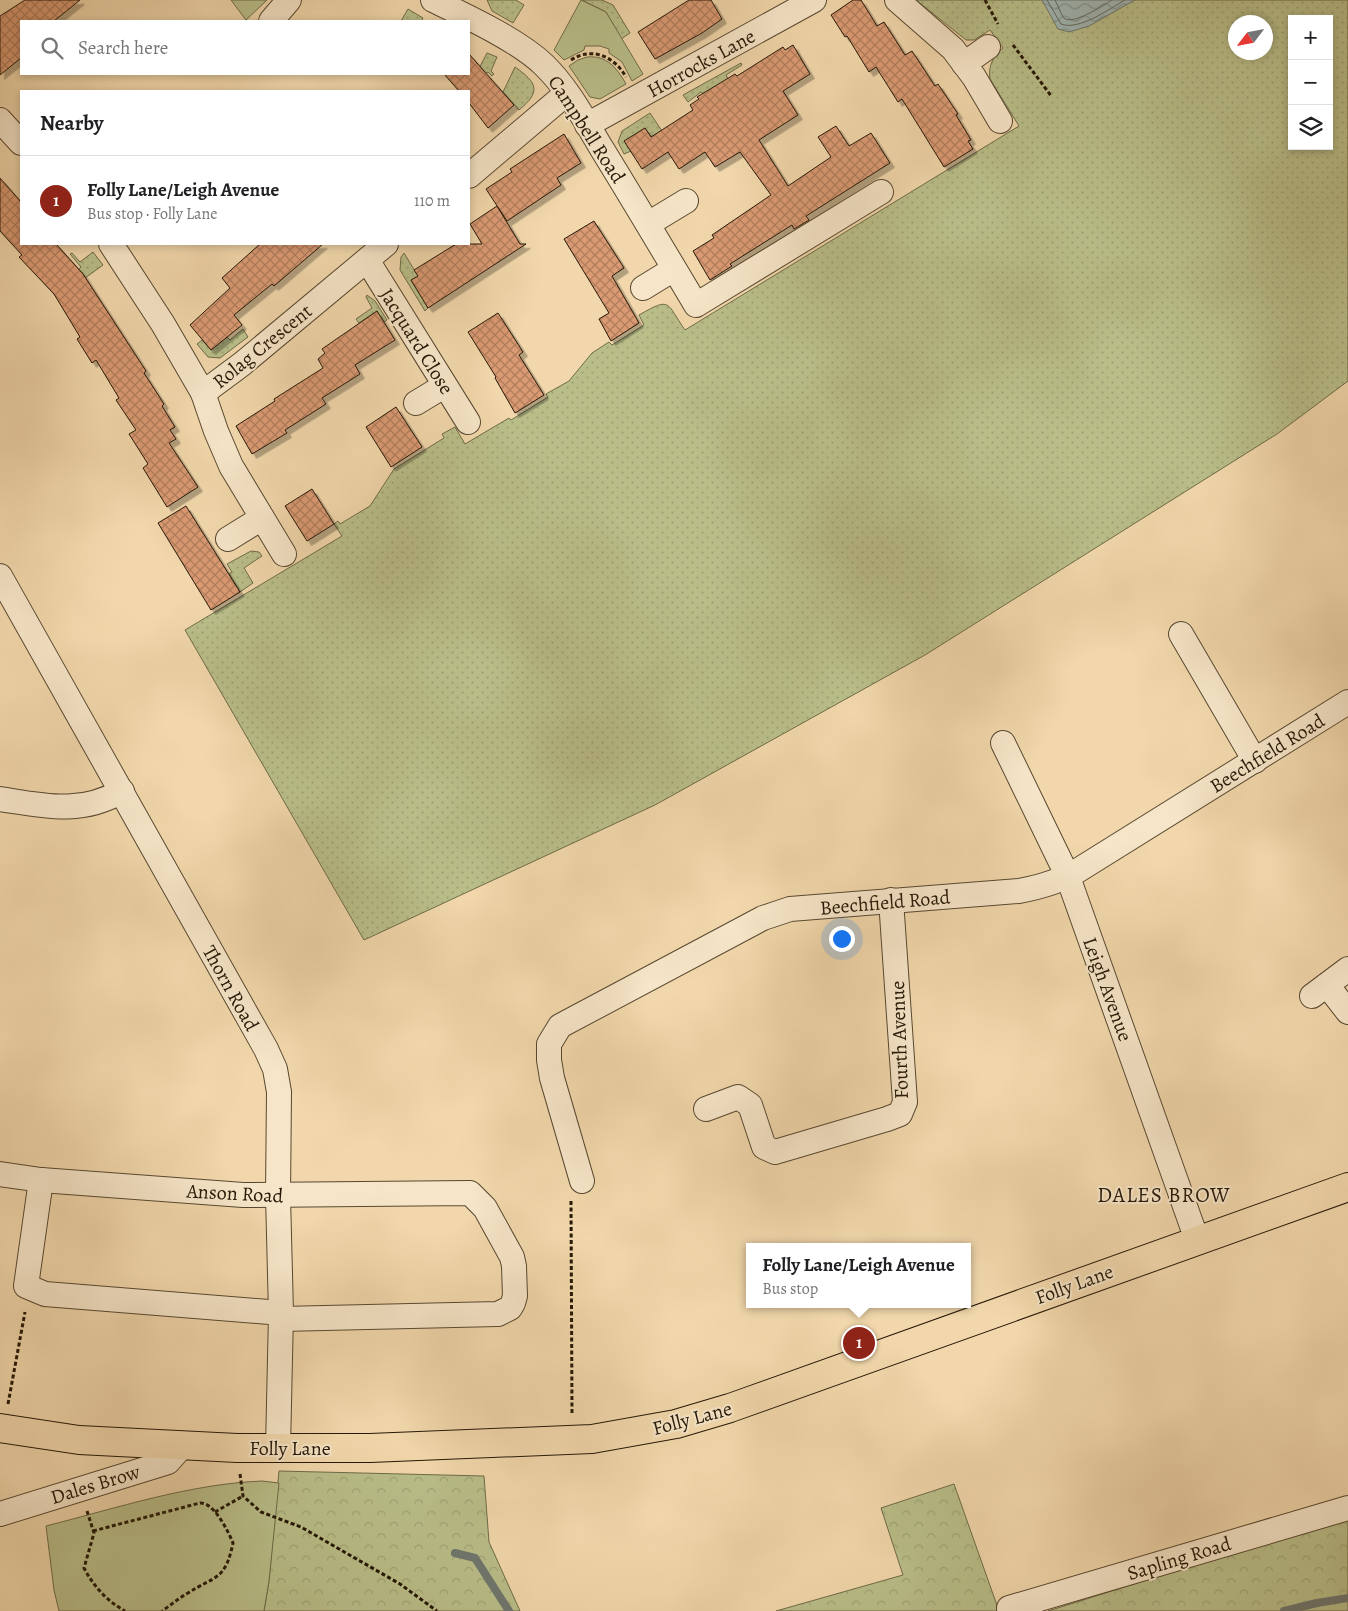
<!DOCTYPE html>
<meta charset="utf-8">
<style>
:root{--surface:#fff;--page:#f6f6f6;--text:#202124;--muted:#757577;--line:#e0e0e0;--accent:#8f2418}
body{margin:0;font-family:Alegreya,serif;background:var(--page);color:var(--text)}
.controls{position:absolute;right:15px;top:15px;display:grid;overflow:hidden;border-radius:0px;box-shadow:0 2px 8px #0003}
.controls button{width:45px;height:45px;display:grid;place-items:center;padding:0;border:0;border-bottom:1px solid var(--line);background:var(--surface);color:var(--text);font:25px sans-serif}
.compass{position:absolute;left:1228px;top:15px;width:45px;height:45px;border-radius:50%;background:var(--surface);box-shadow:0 2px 8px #0003;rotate:238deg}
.you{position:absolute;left:841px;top:938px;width:18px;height:18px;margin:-12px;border:4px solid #fff;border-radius:50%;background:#1a73e8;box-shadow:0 0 0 8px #1a73e833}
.badge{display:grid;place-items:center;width:32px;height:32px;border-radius:50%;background:var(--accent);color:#fff;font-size:16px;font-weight:700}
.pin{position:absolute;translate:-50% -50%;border:2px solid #fff;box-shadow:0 1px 5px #0006}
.popup{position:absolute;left:746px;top:1243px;width:225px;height:65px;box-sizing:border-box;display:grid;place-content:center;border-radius:0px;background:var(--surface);filter:drop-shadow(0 1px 4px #0005);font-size:16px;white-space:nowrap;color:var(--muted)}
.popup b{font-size:19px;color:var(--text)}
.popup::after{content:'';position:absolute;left:50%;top:100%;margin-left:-10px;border:10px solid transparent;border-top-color:var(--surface)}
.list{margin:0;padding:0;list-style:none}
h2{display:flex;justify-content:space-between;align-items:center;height:65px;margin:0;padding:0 20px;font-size:21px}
h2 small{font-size:16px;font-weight:400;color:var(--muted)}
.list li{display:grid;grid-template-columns:32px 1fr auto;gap:15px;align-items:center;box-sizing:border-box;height:90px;padding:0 20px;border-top:1px solid var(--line)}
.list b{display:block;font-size:19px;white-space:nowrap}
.list p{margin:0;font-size:16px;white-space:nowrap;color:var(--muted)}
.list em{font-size:16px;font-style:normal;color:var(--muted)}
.icon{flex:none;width:28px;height:28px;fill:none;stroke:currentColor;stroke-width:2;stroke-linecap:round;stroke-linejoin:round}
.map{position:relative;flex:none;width:1348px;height:1611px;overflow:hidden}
.search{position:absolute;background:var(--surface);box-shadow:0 2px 8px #0003;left:20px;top:20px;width:450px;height:55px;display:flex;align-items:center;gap:12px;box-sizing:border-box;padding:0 18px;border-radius:0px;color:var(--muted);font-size:19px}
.panel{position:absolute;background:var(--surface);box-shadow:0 2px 8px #0003;left:20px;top:90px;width:450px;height:155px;border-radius:0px}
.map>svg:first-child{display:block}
.grass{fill:url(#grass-dots);stroke:#6f6b48;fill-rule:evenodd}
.forest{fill:url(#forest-crowns);stroke:#6f6b48}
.garden{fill:#b9be89;stroke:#6f6b48}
.water{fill:url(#water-waves);stroke:#6f776f}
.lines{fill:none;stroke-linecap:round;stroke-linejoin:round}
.shore{stroke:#62685e;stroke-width:1}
.stream{stroke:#6f776f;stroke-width:8}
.building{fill:url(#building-cross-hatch);stroke:#251807;filter:url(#shadow)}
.minor-casing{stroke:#584830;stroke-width:26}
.major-casing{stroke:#251807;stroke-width:30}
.path{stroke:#251807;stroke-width:3;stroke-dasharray:4 2.5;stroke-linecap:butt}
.minor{stroke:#f6e5c8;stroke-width:24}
.major{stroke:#f1d7ab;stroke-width:28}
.labels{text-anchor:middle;stroke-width:4;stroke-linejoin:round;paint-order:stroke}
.street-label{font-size:20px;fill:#251807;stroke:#f6e5c8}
.neighbourhood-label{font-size:21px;letter-spacing:1px;fill:#251807;stroke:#f6e5c8}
</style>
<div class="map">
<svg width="1348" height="1611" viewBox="0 0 1348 1611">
<defs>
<pattern id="grass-dots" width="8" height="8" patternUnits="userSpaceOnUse" patternTransform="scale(1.25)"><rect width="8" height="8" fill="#b9be89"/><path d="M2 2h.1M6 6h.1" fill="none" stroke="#9fa375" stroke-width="1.8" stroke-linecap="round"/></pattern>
<pattern id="forest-crowns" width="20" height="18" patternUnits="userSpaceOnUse" patternTransform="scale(1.25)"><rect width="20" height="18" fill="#b9be89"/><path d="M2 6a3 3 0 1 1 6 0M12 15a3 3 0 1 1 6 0" fill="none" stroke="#9fa375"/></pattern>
<pattern id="water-waves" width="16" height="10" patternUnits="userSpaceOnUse" patternTransform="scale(1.25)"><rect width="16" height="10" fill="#a0b7b5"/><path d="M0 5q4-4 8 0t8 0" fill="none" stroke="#829491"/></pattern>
<pattern id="building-cross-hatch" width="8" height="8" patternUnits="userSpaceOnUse" patternTransform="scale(1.25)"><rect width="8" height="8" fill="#da9a73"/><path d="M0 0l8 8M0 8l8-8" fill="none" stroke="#b17d5c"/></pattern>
<filter id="shadow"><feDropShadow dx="4.5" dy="4.5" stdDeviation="0" flood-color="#0004"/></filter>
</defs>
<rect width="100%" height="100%" fill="#f1d7ab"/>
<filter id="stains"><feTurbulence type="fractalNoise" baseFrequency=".004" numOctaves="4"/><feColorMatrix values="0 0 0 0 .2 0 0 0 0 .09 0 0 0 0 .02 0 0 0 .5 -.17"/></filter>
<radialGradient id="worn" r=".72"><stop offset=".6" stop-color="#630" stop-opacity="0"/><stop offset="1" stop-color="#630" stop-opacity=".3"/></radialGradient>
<g class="grass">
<path d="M487,0H516L524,5L513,23L492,11Z"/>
<path d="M582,0H602L613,5L630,33L621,39L606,12Z"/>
<path d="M916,0H1348V381L1277,434L925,655L655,805L364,940L185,630L342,536L334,524L338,521L340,524L370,506L394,469L444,438L442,434L455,427L465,444L509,418L511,420L548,397L546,394L569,381L592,353L609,342L612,345L644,325L639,315C672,296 666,303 685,330L1019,126L990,79C988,65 993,57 1003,48L990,30L974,40H966ZM1292,19H1329V146H1292ZM1236,22H1266V52H1236Z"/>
<path d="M408,9L423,18L421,21H401Z"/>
<path d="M487,53L497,57L491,71L494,74L492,76L488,72L470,86Z"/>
<path d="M741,63L742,65L726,75L731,84L703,94L701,92L688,102L683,95Z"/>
<path d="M515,67C538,83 541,92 519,110L503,92Z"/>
<path d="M650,113L662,131L651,137L645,128L625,141L631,151L624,154L618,142L622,131Z"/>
<path d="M93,252L103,265L85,278L84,275L70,278L81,267L70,254L72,253L80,262Z"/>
<path d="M404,253L418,276L411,280L428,308L425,311L400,270L401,257Z"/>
<path d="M367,295L375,301L387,320L384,322L377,311L359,323L356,319L372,308L366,297Z"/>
<path d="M243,329L248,337L220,358L208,357L197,344L202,340L211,350L227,337L230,340Z"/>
<path d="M251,551L259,552L262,556L244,568L253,583L240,592L229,574L232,572L227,564Z"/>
</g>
<g class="forest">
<path d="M279,1471L484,1476L489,1542L520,1611H264L269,1581Z"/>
<path d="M954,1484L999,1611H776L903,1575L881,1508Z"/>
<path d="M1348,1517V1611H1048Z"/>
</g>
<g class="garden">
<path d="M231,0H267L246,20Z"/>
<path d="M581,0L606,12L643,74L632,81L622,62L609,53V49L600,46H585L584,50L564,60L554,50Z"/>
<path d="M587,57C607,55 617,68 626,84L600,99L590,97L569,66L578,60Z"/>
<path d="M262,1481L279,1483L269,1581L264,1611H59L54,1590L46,1526C117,1508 189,1484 262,1481Z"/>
</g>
<path class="water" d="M1042,0H1135L1089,26L1069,32L1058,29Z"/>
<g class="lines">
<g class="shore">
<path d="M1047,0L1061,24C1079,31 1109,9 1125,0"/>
<path d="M1055,0C1058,5 1060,13 1064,18C1072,26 1104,5 1112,0"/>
</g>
<g class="stream">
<path d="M455,1553L475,1558L509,1611"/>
<path d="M1284,1611L1317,1603L1348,1598"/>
</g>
</g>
<g class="building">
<path d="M25,0H80L54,21H21V58L0,75V16Z"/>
<path d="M689,0H711L722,19L702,33L655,59L638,32Z"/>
<path d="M853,0H861L877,26L884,22L905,55L912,51L935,86L938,84L958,114L956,115L971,140L968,141L973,149L944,167L902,99L898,102L876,67L869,72L847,36L845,37L831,15Z"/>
<path d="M793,45L810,74L783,91L798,115L759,140L788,186L831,157L818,137L836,126L849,146L871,133L890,163L806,216L809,220L794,229L792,225L730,264L732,266L710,280L693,251L714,238L712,235L771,195L740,152L715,167L705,152L679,169L668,152L642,169L624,141L645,128L651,137L693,110L690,105L699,99L697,97L735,74L737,76L783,47L785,50Z"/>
<path d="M469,54L514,105L488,128L469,103V91H459L444,74H469Z"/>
<path d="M564,134L581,163L557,178L561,185L507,221L486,189L512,172L510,169Z"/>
<path d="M0,178L21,202V244H56L83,274L146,371L144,373L164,404L162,406L175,427L170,430L176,439L169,443L198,487L167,507L143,468L148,464L129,434L136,430L116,400L119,398L96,360L92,363L77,339L80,337L54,294L19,257L22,255L0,231Z"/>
<path d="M497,206L520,244H526L428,308L411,280L418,276L414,270L456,244H482L470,224Z"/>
<path d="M594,221L624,268L612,276L639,323L611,341L599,319L609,313L564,239Z"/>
<path d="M260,244H323L274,286L272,284L234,315L242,325L211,350L190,325L230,288L222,278Z"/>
<path d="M377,311L395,340L355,365L360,374L322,398L326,404L285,430L287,433L252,454L236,426L275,401L274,399L323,368L318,359L325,353L322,349Z"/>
<path d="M498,313L523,352L519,355L544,395L515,413L495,378L496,377L468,332Z"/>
<path d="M396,407L422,447L391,467L366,427Z"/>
<path d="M312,489L334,524L307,541L285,506Z"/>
<path d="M186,506L240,592L211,610L158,523Z"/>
</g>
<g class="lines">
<g class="minor-casing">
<g id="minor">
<path d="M433,0C466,16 518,40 544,65C568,88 585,121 602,149C634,201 665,253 696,305L881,192"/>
<path d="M897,0L953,49L974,77L1000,121"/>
<path d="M271,21L289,0"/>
<path d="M964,64L988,47"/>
<path d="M0,120L21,143"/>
<path d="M587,125L814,0"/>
<path d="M469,176L567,93"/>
<path d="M648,224L686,201"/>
<path d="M111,244L163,324L203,393L242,364L386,244"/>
<path d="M367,260L468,422"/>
<path d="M643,288L674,269"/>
<path d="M203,393L216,431L231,466L284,554"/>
<path d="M416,403L444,386"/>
<path d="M228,539L262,518"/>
<path d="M0,576L266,1049L275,1069L279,1092L278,1196L281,1313L278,1448"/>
<path d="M1181,634L1255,761"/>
<path d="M1003,743L1068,877L1197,1240"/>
<path d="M0,799C45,806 81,815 122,791"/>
<path d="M1327,985L1348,1012"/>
<path d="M1312,996L1348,969"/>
<path d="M706,1109L738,1097L750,1105L764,1147L775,1152L887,1119L900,1114L905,1102L891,900"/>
<path d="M0,1174L41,1180L243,1195L470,1193L485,1208L512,1257L514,1266L515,1296L513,1303L510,1308L498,1314L281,1319"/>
<path d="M41,1180L26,1286L45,1294L281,1313"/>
<path d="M582,1181L552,1078L549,1060V1044L560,1026L763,918L790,909L1019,891C1040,887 1059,882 1077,871L1348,702"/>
<path d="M0,1514L168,1462L183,1445"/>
<path d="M1009,1608L1348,1508"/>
</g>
</g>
<g class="major-casing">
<path id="major" d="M0,1428L79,1440L237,1448H370L592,1439L676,1424L730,1408L1348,1187"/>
</g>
<g class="path">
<path d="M985,0L998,24"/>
<path d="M1013,45L1052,97"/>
<path d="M571,60C592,46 615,57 626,77"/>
<path d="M571,1201L572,1415"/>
<path d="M8,1404L25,1312"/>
<path d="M240,1474L243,1496L261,1512L301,1527L400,1584L437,1611"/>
<path d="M87,1511L94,1533L84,1568C94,1587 107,1601 125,1611"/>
<path d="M215,1512L243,1496"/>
<path d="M93,1531L200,1503C214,1502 228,1531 233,1543C225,1581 216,1575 188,1593C179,1598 171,1605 162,1611"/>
</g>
<use href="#minor" class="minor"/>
<use href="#major" class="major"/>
</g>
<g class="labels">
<g class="street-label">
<text transform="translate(701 63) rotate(-29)" y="7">Horrocks Lane</text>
<text transform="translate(587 129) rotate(57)" y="7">Campbell Road</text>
<text transform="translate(417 341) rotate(58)" y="7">Jacquard Close</text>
<text transform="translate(262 346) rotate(-39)" y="7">Rolag Crescent</text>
<text transform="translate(1267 753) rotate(-32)" y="7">Beechfield Road</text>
<text transform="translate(885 902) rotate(-5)" y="7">Beechfield Road</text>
<text transform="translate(231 988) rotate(61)" y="7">Thorn Road</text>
<text transform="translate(1108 989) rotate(70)" y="7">Leigh Avenue</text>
<text transform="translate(899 1040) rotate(-92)" y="7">Fourth Avenue</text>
<text transform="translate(235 1193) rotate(3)" y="7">Anson Road</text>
<text transform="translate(1074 1284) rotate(-20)" y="7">Folly Lane</text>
<text transform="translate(692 1418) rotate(-15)" y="7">Folly Lane</text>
<text x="290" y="1455">Folly Lane</text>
<text transform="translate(95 1484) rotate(-17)" y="7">Dales Brow</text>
<text transform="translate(1179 1558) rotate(-17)" y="7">Sapling Road</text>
</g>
<g class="neighbourhood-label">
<text x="1164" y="1202">DALES BROW</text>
</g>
</g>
<rect width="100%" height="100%" filter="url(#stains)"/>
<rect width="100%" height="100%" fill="url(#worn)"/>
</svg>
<div class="controls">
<button>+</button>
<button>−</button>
<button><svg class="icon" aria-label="layers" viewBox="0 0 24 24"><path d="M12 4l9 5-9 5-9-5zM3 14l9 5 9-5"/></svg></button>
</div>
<svg class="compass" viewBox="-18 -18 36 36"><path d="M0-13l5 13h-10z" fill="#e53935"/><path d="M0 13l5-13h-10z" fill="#757577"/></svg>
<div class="you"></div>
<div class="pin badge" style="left:859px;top:1343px">1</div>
<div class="popup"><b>Folly Lane/Leigh Avenue</b>Bus stop</div>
<div class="search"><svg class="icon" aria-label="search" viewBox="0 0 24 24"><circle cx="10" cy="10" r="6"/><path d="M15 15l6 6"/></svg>Search here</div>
<section class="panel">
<h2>Nearby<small></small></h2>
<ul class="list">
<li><span class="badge">1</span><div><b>Folly Lane/Leigh Avenue</b><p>Bus stop · Folly Lane</p></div><em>110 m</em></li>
</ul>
</section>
</div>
